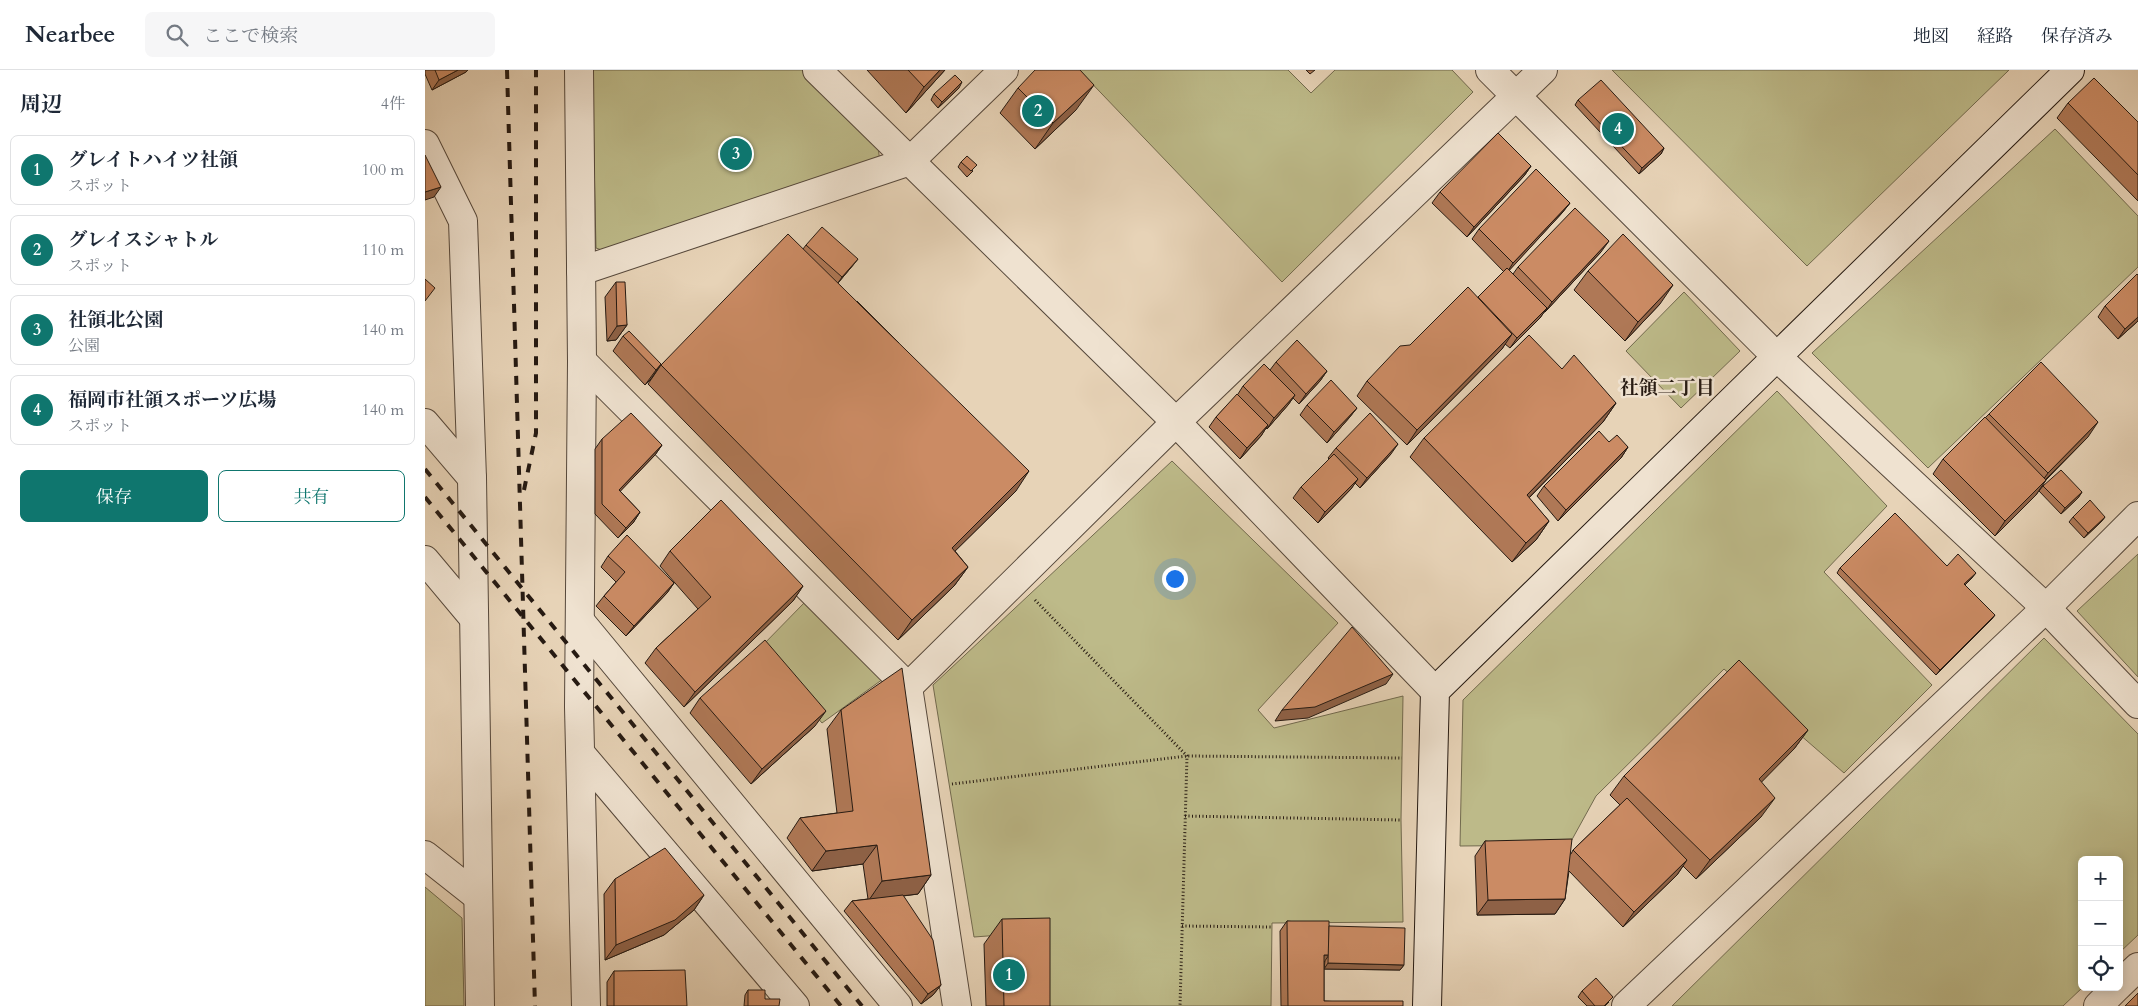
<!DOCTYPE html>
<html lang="ja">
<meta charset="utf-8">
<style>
:root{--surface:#fff;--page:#f6f6f7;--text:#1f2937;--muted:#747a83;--line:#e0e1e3;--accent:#0f766e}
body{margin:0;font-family:Cardo,"Noto Serif JP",serif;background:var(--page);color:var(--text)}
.controls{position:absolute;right:15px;bottom:15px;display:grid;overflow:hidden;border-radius:8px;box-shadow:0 2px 12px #0003}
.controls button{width:45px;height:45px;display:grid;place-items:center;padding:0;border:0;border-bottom:1px solid var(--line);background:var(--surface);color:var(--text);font:25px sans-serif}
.you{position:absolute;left:749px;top:508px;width:18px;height:18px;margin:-12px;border:4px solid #fff;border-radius:50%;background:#1a73e8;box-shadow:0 0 0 8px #1a73e833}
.badge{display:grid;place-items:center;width:32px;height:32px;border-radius:50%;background:var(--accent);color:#fff;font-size:16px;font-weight:700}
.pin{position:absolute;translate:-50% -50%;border:2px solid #fff;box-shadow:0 1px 5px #0006}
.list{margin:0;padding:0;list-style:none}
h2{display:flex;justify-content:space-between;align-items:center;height:65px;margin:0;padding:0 20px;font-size:21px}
h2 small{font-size:16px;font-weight:400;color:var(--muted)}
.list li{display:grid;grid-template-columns:32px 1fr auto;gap:15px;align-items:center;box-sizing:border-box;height:70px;margin:0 10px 10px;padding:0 10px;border:1px solid var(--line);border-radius:8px}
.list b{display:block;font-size:19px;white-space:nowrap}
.list p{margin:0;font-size:16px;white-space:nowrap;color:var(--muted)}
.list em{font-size:16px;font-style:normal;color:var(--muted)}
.actions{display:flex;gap:10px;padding:15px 20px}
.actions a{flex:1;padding:11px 0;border:1px solid var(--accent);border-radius:8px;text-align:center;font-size:18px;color:var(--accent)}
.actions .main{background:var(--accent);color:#fff}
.icon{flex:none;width:28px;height:28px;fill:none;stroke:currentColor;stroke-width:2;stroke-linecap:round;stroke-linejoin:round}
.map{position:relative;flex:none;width:1713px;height:936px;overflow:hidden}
header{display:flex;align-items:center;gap:30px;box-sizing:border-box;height:70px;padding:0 25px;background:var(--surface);border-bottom:1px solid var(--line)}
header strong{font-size:24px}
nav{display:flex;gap:28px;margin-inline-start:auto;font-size:18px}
.search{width:350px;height:45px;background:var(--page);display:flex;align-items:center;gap:12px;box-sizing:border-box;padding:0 18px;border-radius:8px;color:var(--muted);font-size:19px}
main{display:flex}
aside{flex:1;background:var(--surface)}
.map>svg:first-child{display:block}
.green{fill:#bdba89;stroke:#726a4e}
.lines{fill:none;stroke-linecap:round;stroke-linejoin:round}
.street-casing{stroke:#56483b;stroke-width:30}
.secondary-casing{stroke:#261a12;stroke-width:30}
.path{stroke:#261a12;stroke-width:3;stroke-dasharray:1 2.5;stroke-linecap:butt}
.street{stroke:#efe2d0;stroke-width:28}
.secondary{stroke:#efe2d0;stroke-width:28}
.rail{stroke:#261a12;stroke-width:4;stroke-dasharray:9 9;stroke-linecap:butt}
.wall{fill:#af7856;stroke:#261a12}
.shaded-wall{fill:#8e6146;stroke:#261a12}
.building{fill:#cb8b64;stroke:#261a12}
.labels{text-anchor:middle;stroke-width:5;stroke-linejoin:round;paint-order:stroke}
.neighbourhood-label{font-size:19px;font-weight:bold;fill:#261a12;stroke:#efe2d0}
</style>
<header>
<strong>Nearbee</strong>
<div class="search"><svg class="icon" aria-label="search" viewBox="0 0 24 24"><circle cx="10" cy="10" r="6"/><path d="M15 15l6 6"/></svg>ここで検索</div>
<nav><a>地図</a><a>経路</a><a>保存済み</a></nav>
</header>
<main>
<aside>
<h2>周辺<small>4件</small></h2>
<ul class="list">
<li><span class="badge">1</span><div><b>グレイトハイツ社領</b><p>スポット</p></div><em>100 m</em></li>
<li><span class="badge">2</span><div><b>グレイスシャトル</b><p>スポット</p></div><em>110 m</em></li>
<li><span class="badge">3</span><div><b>社領北公園</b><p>公園</p></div><em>140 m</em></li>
<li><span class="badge">4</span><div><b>福岡市社領スポーツ広場</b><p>スポット</p></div><em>140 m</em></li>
</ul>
<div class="actions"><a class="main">保存</a><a>共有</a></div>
</aside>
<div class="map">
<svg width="1713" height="936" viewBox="0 0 1713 936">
<rect width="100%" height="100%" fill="#e7d3b7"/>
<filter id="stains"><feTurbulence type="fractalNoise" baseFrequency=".004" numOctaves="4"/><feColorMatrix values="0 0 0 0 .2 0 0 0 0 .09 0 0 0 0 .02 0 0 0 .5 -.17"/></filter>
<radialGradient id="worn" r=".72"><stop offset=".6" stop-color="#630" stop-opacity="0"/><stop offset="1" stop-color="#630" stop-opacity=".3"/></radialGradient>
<g class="green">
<path d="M167,0H377L453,77L455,92L182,182L171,178Z"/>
<path d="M654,0H863L886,23L910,0H1027L1048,22L857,212Z"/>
<path d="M1187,0H1584L1382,196Z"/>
<path d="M1630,59L1713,146V197L1503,398L1387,283Z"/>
<path d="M1259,222L1315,281L1256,338L1201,281Z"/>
<path d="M1352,321L1462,436L1399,502L1507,615L1419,703L1299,599L1171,726L1144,775L1035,776L1038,630Z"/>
<path d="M747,391L913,553L833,640L849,658L978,626L976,750L978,852L847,853L846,936H617V862L549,867L508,615Z"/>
<path d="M1713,484V607L1652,541Z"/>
<path d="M381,531L458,609L397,653L334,579Z"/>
<path d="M1619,568L1713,664V865L1694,883V790H1657L1658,917L1638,936H1247Z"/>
<path d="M0,817L37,848L39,936H0Z"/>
</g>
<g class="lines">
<g class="street-casing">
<g id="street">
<path d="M154,0L157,291L154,637L161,936"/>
<path d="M392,0L751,352L1010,621"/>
<path d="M1065,0L1351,286L1621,538L1713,634"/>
<path d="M0,74L38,151L47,408L55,936"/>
<path d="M156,201L485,91L579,0"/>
<path d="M157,291L483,617L532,936"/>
<path d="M0,353L47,408"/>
<path d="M0,490L47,546"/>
<path d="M155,551L473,936"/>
<path d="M483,617L751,352L1118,0"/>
<path d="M156,684L370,936"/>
<path d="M0,785L52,826"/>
<path d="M1694,915L1713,897"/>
<path d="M1201,936L1621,538L1713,446"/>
<path d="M1673,936L1692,917"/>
</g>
</g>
<g class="secondary-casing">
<path id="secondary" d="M1002,936L1010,621L1645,0"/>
</g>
<g class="path">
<path d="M610,530L762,686L755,936"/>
<path d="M527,714L762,686L977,688"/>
<path d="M760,746L976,750"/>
<path d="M757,856L847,857"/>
</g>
<use href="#street" class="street"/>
<use href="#secondary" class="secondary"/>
<g class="rail">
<path d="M82,0L110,936"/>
<path d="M0,399L437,936"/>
<path d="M99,420L111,363V0"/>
<path d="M0,427L416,936"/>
</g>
</g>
<g class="wall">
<path d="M0,0H43L41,2L7,20L0,4Z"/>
<path d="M442,0H520L481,43Z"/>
<path d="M881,0H890L885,4Z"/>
<path d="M534,18L513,38L506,30L509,24Z"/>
<path d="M593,18L651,40L610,79L575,43Z"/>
<path d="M1153,30L1239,78L1236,84L1214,104L1150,35Z"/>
<path d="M1643,33L1713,52V131L1632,48Z"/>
<path d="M536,92L548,101L542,107L533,97Z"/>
<path d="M1106,96L1099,106L1042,167L1007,133L1015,122Z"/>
<path d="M1145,133L1137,143L1084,200L1088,204L1093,197L1176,182L1120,242H1119L1115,248L1085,278L1080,274L1077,279L982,375L932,326L942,311L1053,227L1079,202L1047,169L1054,159Z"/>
<path d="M381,175L429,194L413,213L591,421L530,481L543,497L529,516L473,570L223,314L236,295L378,179Z"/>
<path d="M1163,201L1235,234L1200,271L1149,220Z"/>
<path d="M191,212L202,255L191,270L182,271L180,227Z"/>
<path d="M1680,236L1713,251L1693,269L1673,247Z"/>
<path d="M198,266L236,294L226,309L220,315L188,281Z"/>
<path d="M851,292L902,301L895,311L874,334L868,328L863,335L842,359L841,358L836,366L815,389L784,357L791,347L813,324L818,316L845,300Z"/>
<path d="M1137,299L1191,333L1178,352L1104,428L1124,451L1111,470L1087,492L985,387L999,368Z"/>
<path d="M882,335L932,338L924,348L902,373L875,345Z"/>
<path d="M1564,344L1663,367L1621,410L1611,425L1570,466L1508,404L1518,389L1560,348Z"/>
<path d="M177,369L237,375L230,385L195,421L215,442L208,453L193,468L170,444V379Z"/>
<path d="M1203,377L1196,388L1133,451L1112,426L1119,416Z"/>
<path d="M911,378L966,384L935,418L930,413L926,419L893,453L868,428L876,417L904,389L903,388Z"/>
<path d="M1618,416L1657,422L1653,428L1636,444L1614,421Z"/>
<path d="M1648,447H1680L1676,452L1659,468L1644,452Z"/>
<path d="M245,481L378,516L368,531L259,637L220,593L231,578L273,539L235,496Z"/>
<path d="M183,486L249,513L242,523L201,566L171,536L179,526L191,512L176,497Z"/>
<path d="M1415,498L1547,508L1540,515L1570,545L1566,550L1511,605L1412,503Z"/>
<path d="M275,628L390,656L326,714L265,643Z"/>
<path d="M416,640L506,805L493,824L478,826L516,915L508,925L496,934L419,841L427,831L443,829L438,794L387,801L362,768L375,748L412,743L402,659Z"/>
<path d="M1383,660L1369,679L1336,712V747L1271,809L1258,796L1252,805L1198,857L1144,801L1140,829L1130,844L1052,845L1050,786L1060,771L1146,784L1148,780L1195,735L1185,725L1199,706Z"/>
<path d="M190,809L279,825L269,840L239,865L180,890L179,824Z"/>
<path d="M577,849L625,936H561L559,874Z"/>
<path d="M862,851L904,856L979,895L975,900L899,899L900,891L899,892V931L978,936H856L855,861Z"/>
<path d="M189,901L262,936H182V912Z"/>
<path d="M323,920L340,929L354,936H319L320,925Z"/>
<path d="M1157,921L1184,932L1180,936H1162L1153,927Z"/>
</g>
<g class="shaded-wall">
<path d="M33,0H43L41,2L7,20L14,10Z"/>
<path d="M515,0H520L481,43L499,17Z"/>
<path d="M537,12L534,18L513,38L517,32Z"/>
<path d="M669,15L651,40L610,79L628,53Z"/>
<path d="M1239,78L1236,84L1214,104L1217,98Z"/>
<path d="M1106,96L1099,106L1042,167L1049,157Z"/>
<path d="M16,117L9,127L0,130V122Z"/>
<path d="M1145,133L1137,143L1081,204L1088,193Z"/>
<path d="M1184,171L1176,182L1120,242L1127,232Z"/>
<path d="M433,189L429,194L413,213L417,207Z"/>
<path d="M1248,215L1235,234L1200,271L1213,252Z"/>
<path d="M1122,238L1115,248L1085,278L1092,268Z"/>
<path d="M1713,247V251L1693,269L1700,259Z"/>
<path d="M202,255L191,270L182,271L192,256Z"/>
<path d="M1087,264L1077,279L982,375L992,360Z"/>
<path d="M236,294L226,309L220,315L231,300Z"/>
<path d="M902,301L895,311L874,334L881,324Z"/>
<path d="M870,325L863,335L842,359L849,348Z"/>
<path d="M1191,333L1178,352L1088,444L1102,425Z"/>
<path d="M932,338L924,348L902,373L909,362Z"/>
<path d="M1673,352L1663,367L1612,418L1623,403Z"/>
<path d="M843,355L836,366L815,389L822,378Z"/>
<path d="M973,374L966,384L935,418L942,408Z"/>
<path d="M237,375L230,385L187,430L194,420Z"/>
<path d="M1203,377L1196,388L1133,451L1141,440Z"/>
<path d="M604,401L591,421L514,497L527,478Z"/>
<path d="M933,409L926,419L893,453L900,442Z"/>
<path d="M1621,410L1611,425L1570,466L1580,451Z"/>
<path d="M1657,422L1653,428L1636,444L1640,438Z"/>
<path d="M215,442L208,453L193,468L201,458Z"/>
<path d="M1680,447L1676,452L1659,468L1663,463Z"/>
<path d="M1124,451L1111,470L1087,492L1101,473Z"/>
<path d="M543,497L529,516L473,570L487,550Z"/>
<path d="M1551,503L1547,508L1536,519L1539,514Z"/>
<path d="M249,513L242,523L201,566L209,556Z"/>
<path d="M378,516L368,531L259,637L270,622Z"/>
<path d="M1570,545L1566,550L1511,605L1515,600Z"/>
<path d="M968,604L961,614L883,648L850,651L857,640Z"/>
<path d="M401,641L390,656L326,714L337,699Z"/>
<path d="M1383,660L1369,679L1320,729L1334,709Z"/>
<path d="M1350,728L1336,747L1271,809L1285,790Z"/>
<path d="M452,775L438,794L387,801L401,781Z"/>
<path d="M1262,790L1252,805L1198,857L1209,842Z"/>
<path d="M506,805L493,824L444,830L457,811Z"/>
<path d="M279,825L269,840L239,865L180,890L191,875Z"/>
<path d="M1140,829L1130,844L1052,845L1063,830Z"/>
<path d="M899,885H904L897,895Z"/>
<path d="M903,893L979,895L975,900L899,899Z"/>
<path d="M516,915L508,925L496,934L503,924Z"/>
</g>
<g class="building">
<path d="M10,0H33L14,10Z"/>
<path d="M483,0H515L499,17Z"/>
<path d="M610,0H655L669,15L628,53L593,18Z"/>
<path d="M530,5L537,12L517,32L509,24Z"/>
<path d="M1669,8L1713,52V105L1643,33Z"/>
<path d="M1176,10L1239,78L1217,98L1153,30Z"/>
<path d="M1073,63L1106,96L1049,157L1015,122Z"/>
<path d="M0,85L16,117L0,122Z"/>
<path d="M542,86L552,95L546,101L536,92Z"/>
<path d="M1111,99L1145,133L1088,193L1054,159Z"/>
<path d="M1150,138L1184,171L1127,232L1093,197Z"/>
<path d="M397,157L433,189L417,207L381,175Z"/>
<path d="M363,164L604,401L527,478L543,497L487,550L236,295Z"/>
<path d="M1198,164L1248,215L1213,252L1163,201Z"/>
<path d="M1082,198L1122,238L1092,268L1053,227Z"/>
<path d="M1712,204L1713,205V247L1700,259L1680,236Z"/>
<path d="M0,209L10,218L0,231Z"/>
<path d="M191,212H200L202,255L192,256Z"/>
<path d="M1043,217L1087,264L992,360L942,311L975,276L985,275Z"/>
<path d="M432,231L474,273L432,232Z"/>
<path d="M204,261L236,294L231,300L198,266Z"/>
<path d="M1104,265L1137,299L1149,285L1191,333L1102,425L1124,451L1101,473L999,368Z"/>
<path d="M872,270L902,301L881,324L851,292Z"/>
<path d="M1616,292L1673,352L1623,403L1564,344Z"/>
<path d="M839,294L870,325L849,348L818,316Z"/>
<path d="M906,310L932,338L909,362L882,335Z"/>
<path d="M812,324L843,355L822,378L791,347Z"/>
<path d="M206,343L237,375L194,420L215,442L201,458L177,434V369Z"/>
<path d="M945,343L973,374L942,408L911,378Z"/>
<path d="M1560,347L1621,410L1580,451L1518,389Z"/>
<path d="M1174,361L1184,372L1192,365L1203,377L1141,440L1119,416Z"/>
<path d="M909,384L933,409L900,442L876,417Z"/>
<path d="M1636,400L1657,422L1640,438L1618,416Z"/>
<path d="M296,430L378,516L270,622L231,578L286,527L245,481Z"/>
<path d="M1665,430L1680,447L1663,463L1648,447Z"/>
<path d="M1470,443L1522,496L1533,484L1551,503L1539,514L1570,545L1515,600L1415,498Z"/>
<path d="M202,465L249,513L209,556L179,526L200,502L183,486Z"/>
<path d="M927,557L968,604L890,637L857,640Z"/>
<path d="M340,570L401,641L337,699L275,628Z"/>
<path d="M1314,590L1383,660L1334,709L1350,728L1285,790L1199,706Z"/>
<path d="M477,598L506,805L457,811L452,775L401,781L375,748L428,741L416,640Z"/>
<path d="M1202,728L1262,790L1209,842L1148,780Z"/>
<path d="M1147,769L1140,829L1063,830L1060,771Z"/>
<path d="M240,778L279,825L250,850L191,875L190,809Z"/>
<path d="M478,825L508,870L516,915L503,924L427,831Z"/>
<path d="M625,848V936H579L577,849Z"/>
<path d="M862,851H904V885H899V931H978V936H863Z"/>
<path d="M904,856L980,858L979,895L903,893Z"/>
<path d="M260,900L262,936H189V901Z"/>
<path d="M1171,908L1188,927L1179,936H1170L1157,921Z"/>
<path d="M323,920H340V929H355L354,936H323Z"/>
<path d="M1713,923V936H1700Z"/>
</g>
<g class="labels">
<g class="neighbourhood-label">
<text x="1242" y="324">社領二丁目</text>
</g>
</g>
<rect width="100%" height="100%" filter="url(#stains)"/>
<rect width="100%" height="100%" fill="url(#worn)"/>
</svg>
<div class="controls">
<button>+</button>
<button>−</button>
<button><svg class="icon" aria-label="locate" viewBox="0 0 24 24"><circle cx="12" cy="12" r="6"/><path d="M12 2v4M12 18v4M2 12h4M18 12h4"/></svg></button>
</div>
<div class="you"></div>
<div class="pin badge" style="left:584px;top:905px">1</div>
<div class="pin badge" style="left:613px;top:41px">2</div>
<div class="pin badge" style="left:311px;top:84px">3</div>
<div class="pin badge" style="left:1193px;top:59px">4</div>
</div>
</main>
